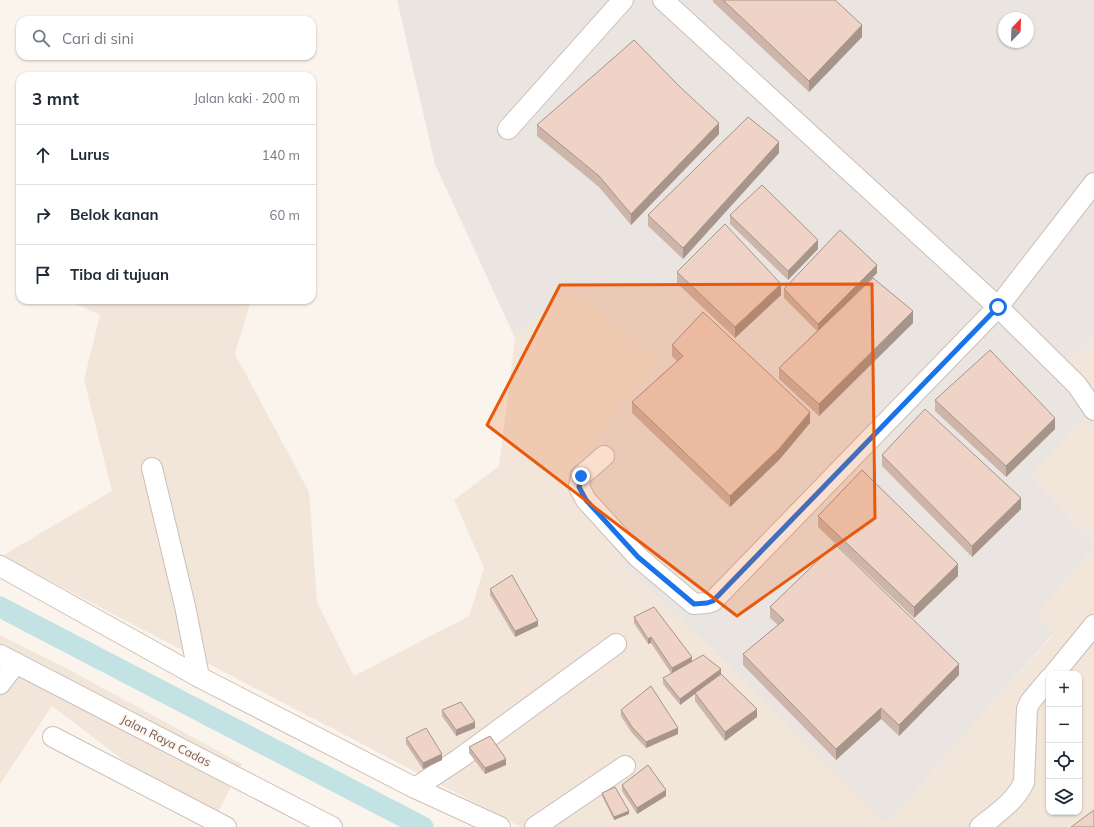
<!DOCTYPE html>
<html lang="id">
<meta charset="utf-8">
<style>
:root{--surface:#fff;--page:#f6f6f7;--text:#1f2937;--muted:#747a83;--line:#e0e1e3}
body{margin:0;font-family:Mulish,sans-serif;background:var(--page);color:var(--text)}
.controls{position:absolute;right:12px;bottom:12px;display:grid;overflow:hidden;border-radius:8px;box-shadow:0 1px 3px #0004}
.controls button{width:36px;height:36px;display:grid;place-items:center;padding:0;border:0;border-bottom:1px solid var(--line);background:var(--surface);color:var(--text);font:20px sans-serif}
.compass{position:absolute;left:998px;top:12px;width:36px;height:36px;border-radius:50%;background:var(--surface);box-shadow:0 1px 3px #0004;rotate:23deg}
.stop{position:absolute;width:12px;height:12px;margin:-9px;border:3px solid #1a73e8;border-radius:50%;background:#fff}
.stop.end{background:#1a73e8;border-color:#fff;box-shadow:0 1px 4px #0008}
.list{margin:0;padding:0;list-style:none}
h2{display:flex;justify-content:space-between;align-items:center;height:52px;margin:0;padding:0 16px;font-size:17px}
h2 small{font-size:13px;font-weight:400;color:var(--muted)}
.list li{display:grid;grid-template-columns:26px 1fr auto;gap:12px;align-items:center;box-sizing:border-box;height:60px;padding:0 16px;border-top:1px solid var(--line)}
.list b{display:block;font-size:15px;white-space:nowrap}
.list em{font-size:13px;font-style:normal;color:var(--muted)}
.icon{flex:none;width:22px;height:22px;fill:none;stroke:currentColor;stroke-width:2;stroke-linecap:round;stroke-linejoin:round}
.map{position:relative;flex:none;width:1094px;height:827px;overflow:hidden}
.search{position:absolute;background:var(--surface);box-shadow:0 1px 3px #0004;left:16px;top:16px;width:300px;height:44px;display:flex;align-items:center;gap:10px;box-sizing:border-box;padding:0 14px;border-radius:12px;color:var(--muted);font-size:15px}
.panel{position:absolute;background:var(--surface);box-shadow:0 1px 3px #0004;left:16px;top:72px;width:300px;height:232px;border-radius:12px}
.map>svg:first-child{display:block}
.residential{fill:#f2e6db;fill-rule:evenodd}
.industrial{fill:#ebe5e1;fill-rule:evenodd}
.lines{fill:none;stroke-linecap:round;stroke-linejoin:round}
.canal{stroke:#c2e2e4;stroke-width:21}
.minor-casing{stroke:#cfbeb5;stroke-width:22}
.minor{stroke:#fff;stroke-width:20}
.wall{fill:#cdb5aa}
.shaded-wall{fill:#a7948b}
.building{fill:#eed3c6;stroke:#a7948b}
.route{stroke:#1a73e8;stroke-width:5}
.marked{fill:#e8590c;fill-opacity:0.2;stroke:#e8590c;stroke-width:3;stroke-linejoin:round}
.labels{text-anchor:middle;stroke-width:3.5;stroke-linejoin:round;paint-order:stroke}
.street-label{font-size:12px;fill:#755a51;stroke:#fef8f3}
</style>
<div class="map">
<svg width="1094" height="827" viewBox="0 0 1094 827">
<rect width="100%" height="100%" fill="#fbf4ec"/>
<g class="residential">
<path d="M570,287L659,360L567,474L625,567L702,640L886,823L1054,634L1036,616L1094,547V827H521L2,556L112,491L84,380L100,315L68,300H251L235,354L309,492L317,602L354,676L469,616L484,568L454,500L499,466L515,338ZM1049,674H1079V812H1049Z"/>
<path d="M1094,334V544L1031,476L1087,416L1061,372Z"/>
<path d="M0,635L75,673L242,764L211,827L52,706L0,784Z"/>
</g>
<path class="industrial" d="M397,0H1094V334L1061,372L1087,416L1031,476L1094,544V547L1036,616L1054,633L886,824L702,640L625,567L567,474L658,360L570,287L515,338L435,164ZM1004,18H1028V42H1004Z"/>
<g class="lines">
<path class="canal" d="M0,607L423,827"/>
<g class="minor-casing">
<g id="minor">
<path d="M663,0L998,307L1077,385L1094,410"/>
<path d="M508,129L623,0"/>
<path d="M604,456L581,476L579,487L586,500L638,557L694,604L707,603L713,601L998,307L1094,183"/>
<path d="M152,468L185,606L199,677"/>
<path d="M0,566L199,677L415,788L500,827"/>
<path d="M0,655L332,827"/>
<path d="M1054,674L1094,625"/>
<path d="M0,684L16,663"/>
<path d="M53,737L226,827"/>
<path d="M415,788L459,759L616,644"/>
<path d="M535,827L625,766"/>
<path d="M980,827C996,814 1016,801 1024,782L1027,709L1030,702L1049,679"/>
</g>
</g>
<use href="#minor" class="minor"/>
</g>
<g class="wall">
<path d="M713,0H835L862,37L809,92L713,2Z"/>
<path d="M537,125L719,134L631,225L599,187L537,136Z"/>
<path d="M779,153L683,259L648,226V215Z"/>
<path d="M730,215L818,249L788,280L730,224Z"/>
<path d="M677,272L781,295L735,338L677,283Z"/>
<path d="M877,273L857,293L913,323L819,416L779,379V368L817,331L784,298V289Z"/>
<path d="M672,345L810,423L779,460L730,507L632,413V402L677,361L672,356Z"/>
<path d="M935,400L1055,429L1006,477L935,411Z"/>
<path d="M882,455L1021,509L972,557L882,466Z"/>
<path d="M818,516L958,576L914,618L818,527Z"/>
<path d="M490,589L538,626L515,637L490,595Z"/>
<path d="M770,607L959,675L899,736L881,719L836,760L743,665V654L778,625L770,618Z"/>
<path d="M634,617L692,661L721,674L757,717L725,741L695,701V693L680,705L663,684V678L671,673L651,643L648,644L634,623Z"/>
<path d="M442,710L475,728L456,736L442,716Z"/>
<path d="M621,710L678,734L646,748L632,733L621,716Z"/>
<path d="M406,738L442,760L423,769L406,744Z"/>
<path d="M469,747L506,765L485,774L469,753Z"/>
<path d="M622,785L666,796L637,814L622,791Z"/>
<path d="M602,793L629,814L614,820L602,796Z"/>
</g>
<g class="shaded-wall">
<path d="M862,25V37L809,92V81Z"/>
<path d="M719,123V134L631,225V214Z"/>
<path d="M779,142V153L683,259V248Z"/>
<path d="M818,240V249L788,280V271Z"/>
<path d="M877,265V273L818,332V324Z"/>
<path d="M781,284V295L735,338V327Z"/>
<path d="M913,311V323L819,416V404Z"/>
<path d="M810,412V423L779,460L730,507V496Z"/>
<path d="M1055,418V429L1006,477V466Z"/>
<path d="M1021,498V509L972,557V546Z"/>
<path d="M958,564V576L914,618V607Z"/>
<path d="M538,621V626L515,637V631Z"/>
<path d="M651,637V643L648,644V639Z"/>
<path d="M692,657V663L672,674V668Z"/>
<path d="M959,664V675L899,736V725Z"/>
<path d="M721,669V675L680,705V699Z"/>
<path d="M881,708V719L836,760V749Z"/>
<path d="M757,709V717L725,741V732Z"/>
<path d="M475,722V728L456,736V730Z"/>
<path d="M678,728V734L646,748V742Z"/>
<path d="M442,754V760L423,769V763Z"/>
<path d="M506,759V765L485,774V768Z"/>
<path d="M666,790V796L637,814V808Z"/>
<path d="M629,811V814L614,820V817Z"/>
</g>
<g class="building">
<path d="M723,0H835L862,25L809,81Z"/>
<path d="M634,40L681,88L719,123L631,214L599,176L537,125Z"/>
<path d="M748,117L779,142L683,248L648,215Z"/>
<path d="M762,185L818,240L788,271L730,215Z"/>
<path d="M725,224L781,284L735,327L677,272Z"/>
<path d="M840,230L877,265L818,324L784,289Z"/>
<path d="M873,278L913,311L819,404L779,368Z"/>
<path d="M703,312L810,412L779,449L730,496L632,402L683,356L672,345Z"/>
<path d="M990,350L1055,418L1006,466L935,400Z"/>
<path d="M925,409L1021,498L972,546L882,455Z"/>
<path d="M862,470L958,564L914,607L818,516Z"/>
<path d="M835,544L959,664L899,725L881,708L836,749L743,654L784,620L770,607Z"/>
<path d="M512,575L538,621L515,631L490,589Z"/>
<path d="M654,607L692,657L672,668L651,637L648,639L634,617Z"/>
<path d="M703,655L721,669L680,699L663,678Z"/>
<path d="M721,674L757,709L725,732L695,693Z"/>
<path d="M651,686L678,728L646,742L632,727L621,710Z"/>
<path d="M461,702L475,722L456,730L442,710Z"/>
<path d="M426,728L442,754L423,763L406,738Z"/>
<path d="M490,736L506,759L485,768L469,747Z"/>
<path d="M648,765L666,790L637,808L622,785Z"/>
<path d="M615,787L629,811L614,817L602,793Z"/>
<path d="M1094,810V827H1071Z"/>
</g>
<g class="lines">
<path class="route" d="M581,476L579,487L586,500L638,557L694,604L707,603L713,601L998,307"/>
</g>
<path class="marked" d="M872,284L875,518L737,616L487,425L560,285Z"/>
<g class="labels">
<g class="street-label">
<text transform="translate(166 741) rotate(27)" y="4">Jalan Raya Cadas</text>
</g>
</g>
</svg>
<div class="controls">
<button>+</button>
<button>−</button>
<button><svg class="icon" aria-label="locate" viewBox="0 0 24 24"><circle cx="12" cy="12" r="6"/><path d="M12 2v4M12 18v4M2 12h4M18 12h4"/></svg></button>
<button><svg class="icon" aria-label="layers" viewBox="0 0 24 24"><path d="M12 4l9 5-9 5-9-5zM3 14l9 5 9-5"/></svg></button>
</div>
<svg class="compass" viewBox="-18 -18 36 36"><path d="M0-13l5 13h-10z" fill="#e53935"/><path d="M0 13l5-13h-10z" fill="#747a83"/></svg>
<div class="stop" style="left:998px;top:307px"></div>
<div class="stop end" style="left:581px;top:476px"></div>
<div class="search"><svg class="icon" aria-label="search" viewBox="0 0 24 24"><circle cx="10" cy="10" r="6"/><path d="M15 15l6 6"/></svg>Cari di sini</div>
<section class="panel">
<h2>3 mnt<small>Jalan kaki · 200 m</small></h2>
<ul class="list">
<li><svg class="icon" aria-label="ahead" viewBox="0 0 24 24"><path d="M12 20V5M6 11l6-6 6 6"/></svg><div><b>Lurus</b></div><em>140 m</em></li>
<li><svg class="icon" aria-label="right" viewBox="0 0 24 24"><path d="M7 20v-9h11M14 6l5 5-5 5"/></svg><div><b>Belok kanan</b></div><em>60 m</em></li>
<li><svg class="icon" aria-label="arrive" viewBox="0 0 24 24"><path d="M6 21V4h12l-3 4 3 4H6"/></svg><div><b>Tiba di tujuan</b></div></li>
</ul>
</section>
</div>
